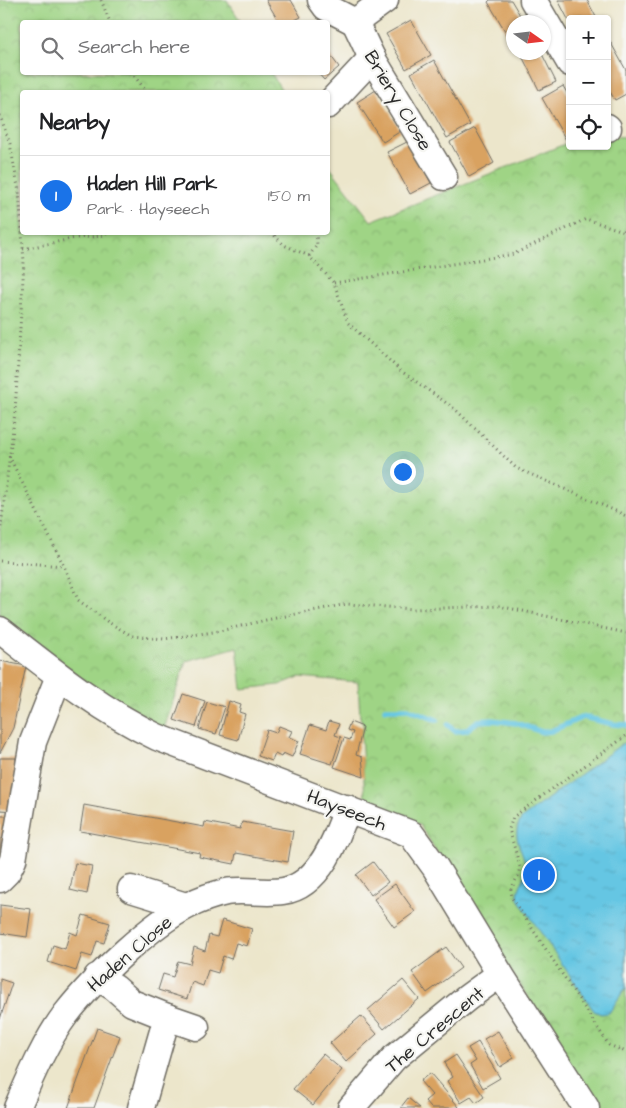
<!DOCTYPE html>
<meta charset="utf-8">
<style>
:root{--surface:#fff;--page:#f6f6f6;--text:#202124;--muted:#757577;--line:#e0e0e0;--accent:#1a73e8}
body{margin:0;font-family:"Architects Daughter",sans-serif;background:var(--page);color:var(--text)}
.controls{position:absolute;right:15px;top:15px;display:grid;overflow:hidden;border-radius:5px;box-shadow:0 1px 4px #0004}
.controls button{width:45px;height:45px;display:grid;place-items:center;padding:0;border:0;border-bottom:1px solid var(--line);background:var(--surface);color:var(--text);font:25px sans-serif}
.compass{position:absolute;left:506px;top:15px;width:45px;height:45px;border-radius:50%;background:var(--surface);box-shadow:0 1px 4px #0004;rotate:104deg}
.you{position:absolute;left:402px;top:471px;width:18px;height:18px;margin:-12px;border:4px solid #fff;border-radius:50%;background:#1a73e8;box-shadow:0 0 0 8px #1a73e833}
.badge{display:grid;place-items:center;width:32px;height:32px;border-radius:50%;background:var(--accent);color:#fff;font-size:16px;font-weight:700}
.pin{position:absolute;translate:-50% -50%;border:2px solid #fff;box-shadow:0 1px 5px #0006}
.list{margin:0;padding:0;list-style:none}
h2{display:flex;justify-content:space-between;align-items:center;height:65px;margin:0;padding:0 20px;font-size:21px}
h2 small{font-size:16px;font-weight:400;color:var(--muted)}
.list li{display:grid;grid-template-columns:32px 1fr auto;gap:15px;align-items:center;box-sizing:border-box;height:80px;padding:0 20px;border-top:1px solid var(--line)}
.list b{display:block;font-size:19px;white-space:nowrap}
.list p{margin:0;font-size:16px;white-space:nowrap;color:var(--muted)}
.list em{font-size:16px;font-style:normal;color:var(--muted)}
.icon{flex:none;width:28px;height:28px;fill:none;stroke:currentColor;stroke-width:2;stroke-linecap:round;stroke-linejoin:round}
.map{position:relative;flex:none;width:626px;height:1108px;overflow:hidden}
.search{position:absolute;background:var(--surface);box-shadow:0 1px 4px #0004;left:20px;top:20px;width:310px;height:55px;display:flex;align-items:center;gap:12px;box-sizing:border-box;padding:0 18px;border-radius:5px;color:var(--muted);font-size:19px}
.panel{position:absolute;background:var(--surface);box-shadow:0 1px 4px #0004;left:20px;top:90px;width:310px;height:145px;border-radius:5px}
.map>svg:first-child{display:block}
.park{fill:url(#park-crowns);stroke:#658058}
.water{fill:url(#water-ripples);stroke:#487887}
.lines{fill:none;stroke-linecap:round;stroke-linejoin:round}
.stream{stroke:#65c6e3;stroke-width:5.5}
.building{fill:#d9a260}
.minor-casing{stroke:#6f6c63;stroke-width:29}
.path{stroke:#6f6c63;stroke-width:3;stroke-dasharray:1 4;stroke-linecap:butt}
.minor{stroke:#fff;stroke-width:26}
.labels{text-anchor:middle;stroke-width:4.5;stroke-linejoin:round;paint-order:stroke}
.street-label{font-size:19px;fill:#2b2b2b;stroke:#f6f6f2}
</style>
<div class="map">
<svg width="626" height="1108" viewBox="0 0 626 1108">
<defs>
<pattern id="park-crowns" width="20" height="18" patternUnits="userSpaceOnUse" patternTransform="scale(1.25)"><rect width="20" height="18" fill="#9fd485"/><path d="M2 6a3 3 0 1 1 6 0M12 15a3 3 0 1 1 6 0" fill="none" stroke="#89b673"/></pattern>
<pattern id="water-ripples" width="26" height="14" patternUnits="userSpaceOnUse" patternTransform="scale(1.25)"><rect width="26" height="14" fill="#65c6e3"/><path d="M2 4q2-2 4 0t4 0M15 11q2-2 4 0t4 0" fill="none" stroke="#58aac3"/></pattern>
</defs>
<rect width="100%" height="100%" fill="#f6f6f2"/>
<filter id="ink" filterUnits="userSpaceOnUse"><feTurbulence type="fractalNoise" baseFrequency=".02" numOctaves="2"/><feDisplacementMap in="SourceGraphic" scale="10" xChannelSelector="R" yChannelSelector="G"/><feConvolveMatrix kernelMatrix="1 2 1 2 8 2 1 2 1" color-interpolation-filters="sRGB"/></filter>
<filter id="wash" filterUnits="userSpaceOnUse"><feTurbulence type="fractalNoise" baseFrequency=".0096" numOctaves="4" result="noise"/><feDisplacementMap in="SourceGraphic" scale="20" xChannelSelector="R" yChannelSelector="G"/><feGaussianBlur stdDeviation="1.12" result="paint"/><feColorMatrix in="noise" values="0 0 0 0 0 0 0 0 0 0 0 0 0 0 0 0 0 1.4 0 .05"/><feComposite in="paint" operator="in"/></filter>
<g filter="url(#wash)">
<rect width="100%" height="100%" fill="#ece6cb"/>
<path class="park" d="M0,0H227L241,22H22V72L271,73L283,92H22V232H328V165L371,221L570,142V146H607V136L626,137V1108H597L420,825L365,798L361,734L364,727L360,717L358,682L299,677L279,685L242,689L237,647L186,661L163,732L133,719L0,615Z"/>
<path class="water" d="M623,743L626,744V989L624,990L609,1013L601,1014L594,1011L518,899C517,885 527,879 526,868C524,849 509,837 522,818Z"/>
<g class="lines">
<g class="stream">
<path d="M385,709H408L437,720"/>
<path d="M448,725L455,731L466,730L478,721L492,720L516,723L542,732L551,731L583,717L613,724L626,725"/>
</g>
</g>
<g id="blocks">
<g class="building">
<path d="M266,0H291L301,17L291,22H279Z"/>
<path d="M490,0H511L524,22H514V46L488,2Z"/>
<path d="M558,0H587L596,17L570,19V23Z"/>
<path d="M411,20L431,55L406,69L386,34Z"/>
<path d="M607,36L626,70V94L615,100L607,87Z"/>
<path d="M328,52L339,67L324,80L317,72H328Z"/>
<path d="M520,52H541L556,82L539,90Z"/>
<path d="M434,60L470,125L447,138L411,73Z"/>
<path d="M563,86L570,98V138L566,140L542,98Z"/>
<path d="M376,90L401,131L383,142L357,102Z"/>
<path d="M475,128L494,163L469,177L450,142Z"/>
<path d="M409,141L431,183L410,194L387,152Z"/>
<path d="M0,661L26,666L13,728L0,753Z"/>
<path d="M183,694L205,701L196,727L174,720Z"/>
<path d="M229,701L241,705L239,712L245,714L238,740L220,735Z"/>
<path d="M207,702L225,707L216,734L199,729Z"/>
<path d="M329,721L339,724L335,735L341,737L332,764L300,754L310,725L326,730Z"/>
<path d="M350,722L363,727L356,755L362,757L364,777L334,767L344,738L350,740L353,732L347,730Z"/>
<path d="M279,726L292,731L289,737L299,741L292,757L283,753L281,757L275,754L272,761L258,756L267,730L276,733Z"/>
<path d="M0,758H16L15,811L0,810Z"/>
<path d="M84,805L204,827L205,822L240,829L242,822L293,831L288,862L236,853L234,864L199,857L200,853L80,831Z"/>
<path d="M0,816H13L0,862Z"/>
<path d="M373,862L388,882L371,895L356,875Z"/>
<path d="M75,863L92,866L87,894L70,890Z"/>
<path d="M395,884L415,912L394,927L374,899Z"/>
<path d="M0,905L31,909L27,937L0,933Z"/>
<path d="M83,915L110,923L104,943L97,941L92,957L82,954L76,971L48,962L53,945L65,949L70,932L77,935Z"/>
<path d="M222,920L252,929L247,946L236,943L231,959L223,956L218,973L208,970L203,986L192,982L187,999L158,990L163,974L173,977L178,961L190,964L194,947L205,951L209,935L217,937Z"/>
<path d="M446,947L461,968L427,993L412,972Z"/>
<path d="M0,979L12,983L0,1019Z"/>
<path d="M403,980L419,999L384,1029L368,1010Z"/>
<path d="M361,1016L377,1034L346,1062L330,1043Z"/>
<path d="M97,1028L120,1036L94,1108H68Z"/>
<path d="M498,1031L514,1058L500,1067L484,1039Z"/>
<path d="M478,1042L500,1078L483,1088L470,1065L476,1061L468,1048Z"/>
<path d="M323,1054L342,1070L313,1105L293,1089Z"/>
<path d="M456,1055L484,1097L476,1103L471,1097L461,1103L447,1081L453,1077L444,1063Z"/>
<path d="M430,1073L459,1107L458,1108H431L425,1101L432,1095L420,1081Z"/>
<path d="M408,1098L420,1108H403L401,1107Z"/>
</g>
</g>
</g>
<g filter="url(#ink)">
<use href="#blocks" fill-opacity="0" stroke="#6f6c63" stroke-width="1"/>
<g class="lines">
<g class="minor-casing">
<g id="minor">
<path d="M321,0L326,7L355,22"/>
<path d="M385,0L355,22L372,58L444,177"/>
<path d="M533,0L570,63"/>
<path d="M328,105L372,58"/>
<path d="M607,127L608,128"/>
<path d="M0,630C50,669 100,710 157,737L411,834L435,867L500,974L586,1108"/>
<path d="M0,879L7,872L13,860L33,742L59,676"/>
<path d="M131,889L186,906"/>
<path d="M97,977L115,988L132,1003L167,1017L141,1108"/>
<path d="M167,1017L196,1027"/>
<path d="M17,1108C30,1078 46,1040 66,1014C84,991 104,971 126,951C145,934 164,918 187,906C199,900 212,895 226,892C245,889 264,894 283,891C319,886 337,839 347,808"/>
<path d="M351,1108L394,1058L467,998L500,974"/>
</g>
</g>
<g class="path">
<path d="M101,0L110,22"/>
<path d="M131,72L147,92"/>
<path d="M0,115L10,144L19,192L24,262L15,412L0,535"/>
<path d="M271,232L284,245L309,256L334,283L348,323L401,371L455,409L516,468L618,512L626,516"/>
<path d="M23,249L76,238L101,236L109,232"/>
<path d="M309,256L317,245L316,232"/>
<path d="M334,283L514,254L586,219L626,232"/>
<path d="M9,456L64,566L78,600L108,622L132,636L164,639L220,631L266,620L347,604L414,609L499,606L626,633"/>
<path d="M0,561L64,566"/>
<path d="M626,736L513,817L509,829L520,867L518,876L511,889L512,898L609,1045L626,1052"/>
</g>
<use href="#minor" class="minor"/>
</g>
</g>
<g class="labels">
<g class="street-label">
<text transform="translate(399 100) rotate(59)" y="7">Briery Close</text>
<text transform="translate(347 809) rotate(21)" y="7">Hayseech</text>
<text transform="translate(129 953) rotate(-41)" y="7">Haden Close</text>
<text transform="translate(434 1029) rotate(-40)" y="7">The Crescent</text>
</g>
</g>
</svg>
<div class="controls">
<button>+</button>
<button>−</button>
<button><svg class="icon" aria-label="locate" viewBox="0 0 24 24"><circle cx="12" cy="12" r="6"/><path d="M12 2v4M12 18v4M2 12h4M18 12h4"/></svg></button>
</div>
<svg class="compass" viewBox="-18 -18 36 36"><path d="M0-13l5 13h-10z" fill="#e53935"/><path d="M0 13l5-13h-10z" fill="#757577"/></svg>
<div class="you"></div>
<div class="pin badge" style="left:539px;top:875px">1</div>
<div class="search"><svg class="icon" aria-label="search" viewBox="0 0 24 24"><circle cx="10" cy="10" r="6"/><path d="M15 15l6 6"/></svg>Search here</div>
<section class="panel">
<h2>Nearby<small></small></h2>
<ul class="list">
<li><span class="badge">1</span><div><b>Haden Hill Park</b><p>Park · Hayseech</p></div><em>150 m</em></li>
</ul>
</section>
</div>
